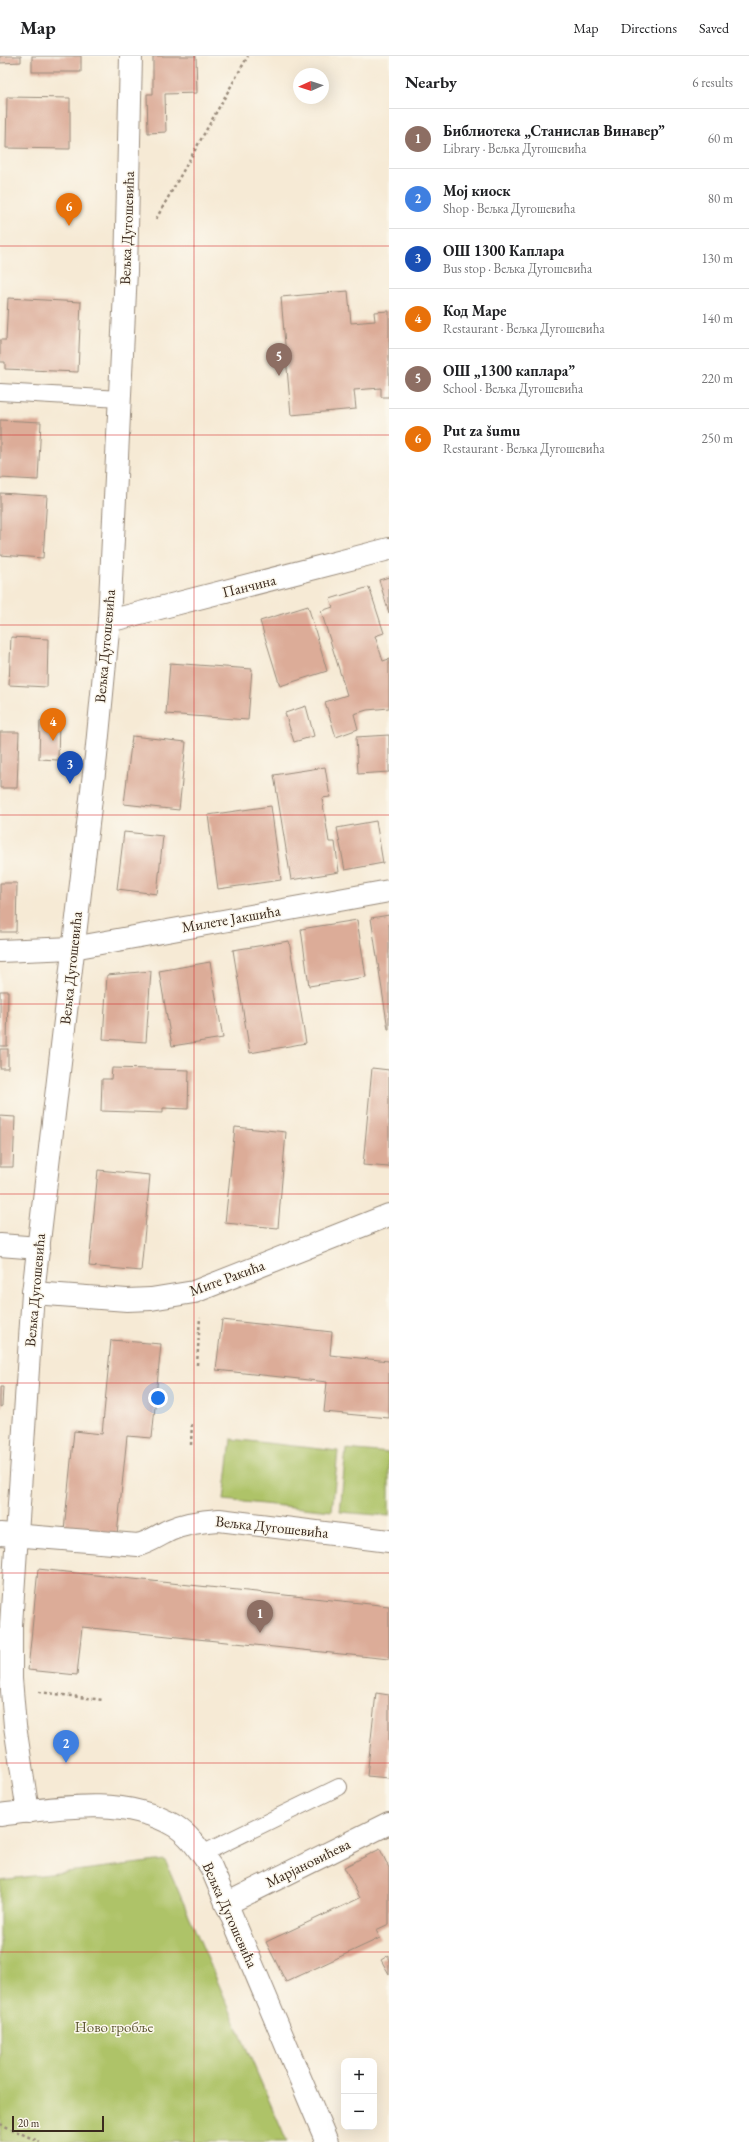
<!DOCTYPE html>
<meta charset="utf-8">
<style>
:root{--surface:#fff;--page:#f2f2f2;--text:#202124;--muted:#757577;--line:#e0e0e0;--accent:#b5179e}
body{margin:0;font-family:"EB Garamond",serif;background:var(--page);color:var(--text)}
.controls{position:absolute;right:12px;bottom:12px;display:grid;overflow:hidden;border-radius:8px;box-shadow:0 4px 16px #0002}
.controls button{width:36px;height:36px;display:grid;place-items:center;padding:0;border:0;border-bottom:1px solid var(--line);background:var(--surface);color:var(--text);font:20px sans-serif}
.compass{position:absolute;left:293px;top:12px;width:36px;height:36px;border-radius:50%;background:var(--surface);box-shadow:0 4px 16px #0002;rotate:267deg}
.scale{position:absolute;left:12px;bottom:10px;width:92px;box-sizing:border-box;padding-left:4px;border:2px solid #3b2a1e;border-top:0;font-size:11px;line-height:14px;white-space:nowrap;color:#3b2a1e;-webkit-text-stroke:3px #fbf7ec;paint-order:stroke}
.you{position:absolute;left:158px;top:1342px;width:14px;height:14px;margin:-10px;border:3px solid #fff;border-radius:50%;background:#1a73e8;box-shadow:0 0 0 6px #1a73e833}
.badge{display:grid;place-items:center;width:26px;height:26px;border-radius:50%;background:var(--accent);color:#fff;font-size:13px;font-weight:700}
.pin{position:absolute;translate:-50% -33px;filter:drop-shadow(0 1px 2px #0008)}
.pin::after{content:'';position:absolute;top:21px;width:14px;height:12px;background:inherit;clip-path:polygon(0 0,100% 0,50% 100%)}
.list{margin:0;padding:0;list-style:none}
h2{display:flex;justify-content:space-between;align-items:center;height:52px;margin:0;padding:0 16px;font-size:17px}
h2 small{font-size:13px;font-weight:400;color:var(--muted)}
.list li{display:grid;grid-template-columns:26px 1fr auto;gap:12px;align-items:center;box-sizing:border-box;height:60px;padding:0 16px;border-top:1px solid var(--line)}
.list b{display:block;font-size:15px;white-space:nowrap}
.list p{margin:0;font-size:13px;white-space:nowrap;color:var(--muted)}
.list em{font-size:13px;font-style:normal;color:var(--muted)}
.map{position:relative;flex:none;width:389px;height:2086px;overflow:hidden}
header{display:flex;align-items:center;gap:24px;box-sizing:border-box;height:56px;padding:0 20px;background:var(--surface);border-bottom:1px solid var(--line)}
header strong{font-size:19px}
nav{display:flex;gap:22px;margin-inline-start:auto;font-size:14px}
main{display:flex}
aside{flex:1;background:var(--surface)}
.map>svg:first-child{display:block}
.green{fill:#aec367;stroke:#747642}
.building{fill:#dcac98}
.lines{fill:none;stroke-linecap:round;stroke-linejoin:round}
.service-casing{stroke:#988a7a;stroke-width:18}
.minor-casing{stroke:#988a7a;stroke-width:24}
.tertiary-casing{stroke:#988a7a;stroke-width:24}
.path{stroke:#988a7a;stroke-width:2.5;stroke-dasharray:3 3;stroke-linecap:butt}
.service{stroke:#fff;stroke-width:16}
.minor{stroke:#fff;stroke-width:22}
.tertiary{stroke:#fff;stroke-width:22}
.grid{fill:none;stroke:#d62828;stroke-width:1;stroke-opacity:0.55}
.labels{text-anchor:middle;stroke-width:3;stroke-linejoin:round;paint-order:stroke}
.street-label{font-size:15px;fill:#3b2a1e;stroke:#fbf7ec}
.park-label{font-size:15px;fill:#5e5834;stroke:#fbf7ec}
</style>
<header>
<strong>Map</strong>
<nav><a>Map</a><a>Directions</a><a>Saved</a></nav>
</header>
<main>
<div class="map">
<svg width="389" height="2086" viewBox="0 0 389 2086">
<rect width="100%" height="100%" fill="#fbf7ec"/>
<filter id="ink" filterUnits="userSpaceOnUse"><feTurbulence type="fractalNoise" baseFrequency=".025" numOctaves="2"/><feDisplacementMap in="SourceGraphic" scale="8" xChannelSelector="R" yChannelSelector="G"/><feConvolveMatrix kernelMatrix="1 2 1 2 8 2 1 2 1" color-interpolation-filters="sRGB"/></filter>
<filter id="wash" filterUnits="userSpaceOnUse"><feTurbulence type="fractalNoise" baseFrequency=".012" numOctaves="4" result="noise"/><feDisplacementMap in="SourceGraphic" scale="16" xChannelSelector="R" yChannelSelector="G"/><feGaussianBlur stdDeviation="0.9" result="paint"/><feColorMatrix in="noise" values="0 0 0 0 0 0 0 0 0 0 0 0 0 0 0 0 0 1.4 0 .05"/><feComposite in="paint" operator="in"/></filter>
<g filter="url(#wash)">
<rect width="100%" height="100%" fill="#f6ead5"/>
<g class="green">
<path d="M231,1383L338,1395L332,1455L224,1444Z"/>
<path d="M346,1393L389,1397V1460L340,1456Z"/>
<path d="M165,1804L287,2086H0V1824Z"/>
</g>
<g id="blocks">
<g class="building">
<path d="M0,0H21V6L0,7Z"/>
<rect x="32" y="0" width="49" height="16"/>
<path d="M153,0H196L197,37L165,38L166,76L148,77L147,38H153Z"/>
<path d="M7,41L70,42V93L6,92Z"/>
<path d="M348,235L351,267L375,265L374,256L389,255V341H381V332L354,334L356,353L291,359L281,241Z"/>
<path d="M8,242L81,246L78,316L5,313V306H0V284H6Z"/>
<path d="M0,364L41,366L38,424L0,422Z"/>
<path d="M0,437L47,440L43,502L0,499Z"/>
<path d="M389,521V557L379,524Z"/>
<path d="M369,531L384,577L375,580L383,605L389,603V652L367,654L354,658L358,673L336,681L325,646L347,639L321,555L333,551L330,543Z"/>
<path d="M308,550L327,615L280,630L260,565Z"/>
<path d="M11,581L48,583L47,631L9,629Z"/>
<path d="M170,607L252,613L248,664L166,658Z"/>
<path d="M306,650L314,680L294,686L285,657Z"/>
<path d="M40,665L59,666L58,704L39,703Z"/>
<path d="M0,676H19L17,732H0Z"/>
<path d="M389,679V716L358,718L356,681Z"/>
<path d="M132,680L186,686L179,754L124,748Z"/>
<path d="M325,711L330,741L322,742L329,786H335L339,816L291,824L274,719Z"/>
<path d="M271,750L281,824L218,833L208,759Z"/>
<path d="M376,765L383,807L345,814L337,772Z"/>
<path d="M124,776L163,780L157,838L117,833Z"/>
<path d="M0,827H17L16,876H0Z"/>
<path d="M389,859V973H388L371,862Z"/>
<path d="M357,864L366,921L309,930L301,873Z"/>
<path d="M289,885L306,987L250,997L233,894Z"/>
<path d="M210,906L223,982L172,990L159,915Z"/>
<path d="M151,915L146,986L103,983L107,919Z"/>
<path d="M0,935H8L7,990H0Z"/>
<rect x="0" y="993" width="8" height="19"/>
<path d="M112,1012L189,1014L188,1053L163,1052V1057L101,1055L102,1023H111Z"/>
<path d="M372,1012L389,1014V1111L363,1109Z"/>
<path d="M0,1060L15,1061L13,1111H0Z"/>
<path d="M235,1071L286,1076L278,1172L225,1167Z"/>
<path d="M98,1114L150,1119L141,1215L89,1210Z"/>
<path d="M222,1264L332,1276L330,1299L389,1305V1362L324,1356L327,1326L216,1314Z"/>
<path d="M111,1284L161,1288L152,1382L127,1380L117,1479L64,1474L74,1375L102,1378Z"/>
<path d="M0,1331H3L2,1350L0,1351Z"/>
<path d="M38,1513L389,1550V1603L82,1571L77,1619L28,1614Z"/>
<path d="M376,1637L389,1639V1722L367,1720Z"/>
<path d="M380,1793L389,1812V1868L376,1874L380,1882L286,1926L266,1886L360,1842L344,1811Z"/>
<path d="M389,1899V1918L381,1904Z"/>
</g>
</g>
</g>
<g filter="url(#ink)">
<use href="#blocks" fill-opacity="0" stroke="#988a7a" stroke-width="1"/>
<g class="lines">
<g class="service-casing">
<g id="service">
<path d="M0,336L120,343"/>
<path d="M202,1798L339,1731"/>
</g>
</g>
<g class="minor-casing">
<g id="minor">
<path d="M109,565L389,493"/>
<path d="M0,895L73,892L389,835"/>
<path d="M0,1189L39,1192"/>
<path d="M33,1237L127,1244L151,1243L194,1236L389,1159"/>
<path d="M0,1478L138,1489C150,1486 159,1479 170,1474C186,1467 202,1465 219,1464L389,1485"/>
<path d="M28,1756L15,1670L11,1623V1569L33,1237L96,700L109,565L126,215L131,0"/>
<path d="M226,1848L389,1767"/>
</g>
</g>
<g class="tertiary-casing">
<path id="tertiary" d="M0,1759C57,1752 123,1739 175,1770C191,1780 201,1797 211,1811L327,2086"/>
</g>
<g class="path">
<path d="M156,163L248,0"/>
<path d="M197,1309L200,1261"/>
<path d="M191,1389L192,1365"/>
<path d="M39,1636L103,1644"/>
<path d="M0,2068L40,2086"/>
</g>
<use href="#service" class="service"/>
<use href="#minor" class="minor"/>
<use href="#tertiary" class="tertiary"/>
</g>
</g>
<path class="grid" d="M194,0V2086M0,190H389M0,379H389M0,569H389M0,759H389M0,948H389M0,1138H389M0,1327H389M0,1517H389M0,1707H389M0,1896H389"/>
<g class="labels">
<g class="street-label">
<text transform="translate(127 172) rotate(-88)" y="5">Вељка Дугошевића</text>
<text transform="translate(249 530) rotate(-14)" y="5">Панчина</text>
<text transform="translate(105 590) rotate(-85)" y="5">Вељка Дугошевића</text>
<text transform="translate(231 863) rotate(-10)" y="5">Милете Јакшића</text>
<text transform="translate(71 912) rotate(-84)" y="5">Вељка Дугошевића</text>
<text transform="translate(227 1222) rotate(-20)" y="5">Мите Ракића</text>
<text transform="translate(35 1234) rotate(-85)" y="5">Вељка Дугошевића</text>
<text transform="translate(272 1471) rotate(6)" y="5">Вељка Дугошевића</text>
<text transform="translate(308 1807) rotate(-26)" y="5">Марјановићева</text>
<text transform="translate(230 1859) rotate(66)" y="5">Вељка Дугошевића</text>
</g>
<g class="park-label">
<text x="114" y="1976">Ново гробље</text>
</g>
</g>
</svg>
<div class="controls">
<button>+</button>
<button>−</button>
</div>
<svg class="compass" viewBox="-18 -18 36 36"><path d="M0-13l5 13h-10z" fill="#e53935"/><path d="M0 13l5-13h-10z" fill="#757577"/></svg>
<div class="scale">20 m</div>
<div class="you"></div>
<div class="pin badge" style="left:260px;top:1577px;background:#8d6e63">1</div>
<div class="pin badge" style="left:66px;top:1707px;background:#3f7fe0">2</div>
<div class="pin badge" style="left:70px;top:728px;background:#1a4fb4">3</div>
<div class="pin badge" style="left:53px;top:685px;background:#e8710a">4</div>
<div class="pin badge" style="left:279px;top:320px;background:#8d6e63">5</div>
<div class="pin badge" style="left:69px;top:170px;background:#e8710a">6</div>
</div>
<aside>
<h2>Nearby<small>6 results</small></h2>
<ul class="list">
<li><span class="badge" style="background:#8d6e63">1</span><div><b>Библиотека „Станислав Винавер”</b><p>Library · Вељка Дугошевића</p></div><em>60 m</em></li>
<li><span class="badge" style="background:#3f7fe0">2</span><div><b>Мој киоск</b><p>Shop · Вељка Дугошевића</p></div><em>80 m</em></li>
<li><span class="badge" style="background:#1a4fb4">3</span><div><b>ОШ 1300 Каплара</b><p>Bus stop · Вељка Дугошевића</p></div><em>130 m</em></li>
<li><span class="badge" style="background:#e8710a">4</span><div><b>Код Маре</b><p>Restaurant · Вељка Дугошевића</p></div><em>140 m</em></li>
<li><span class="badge" style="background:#8d6e63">5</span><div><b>ОШ „1300 каплара”</b><p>School · Вељка Дугошевића</p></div><em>220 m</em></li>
<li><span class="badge" style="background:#e8710a">6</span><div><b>Put za šumu</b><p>Restaurant · Вељка Дугошевића</p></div><em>250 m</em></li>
</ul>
</aside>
</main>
